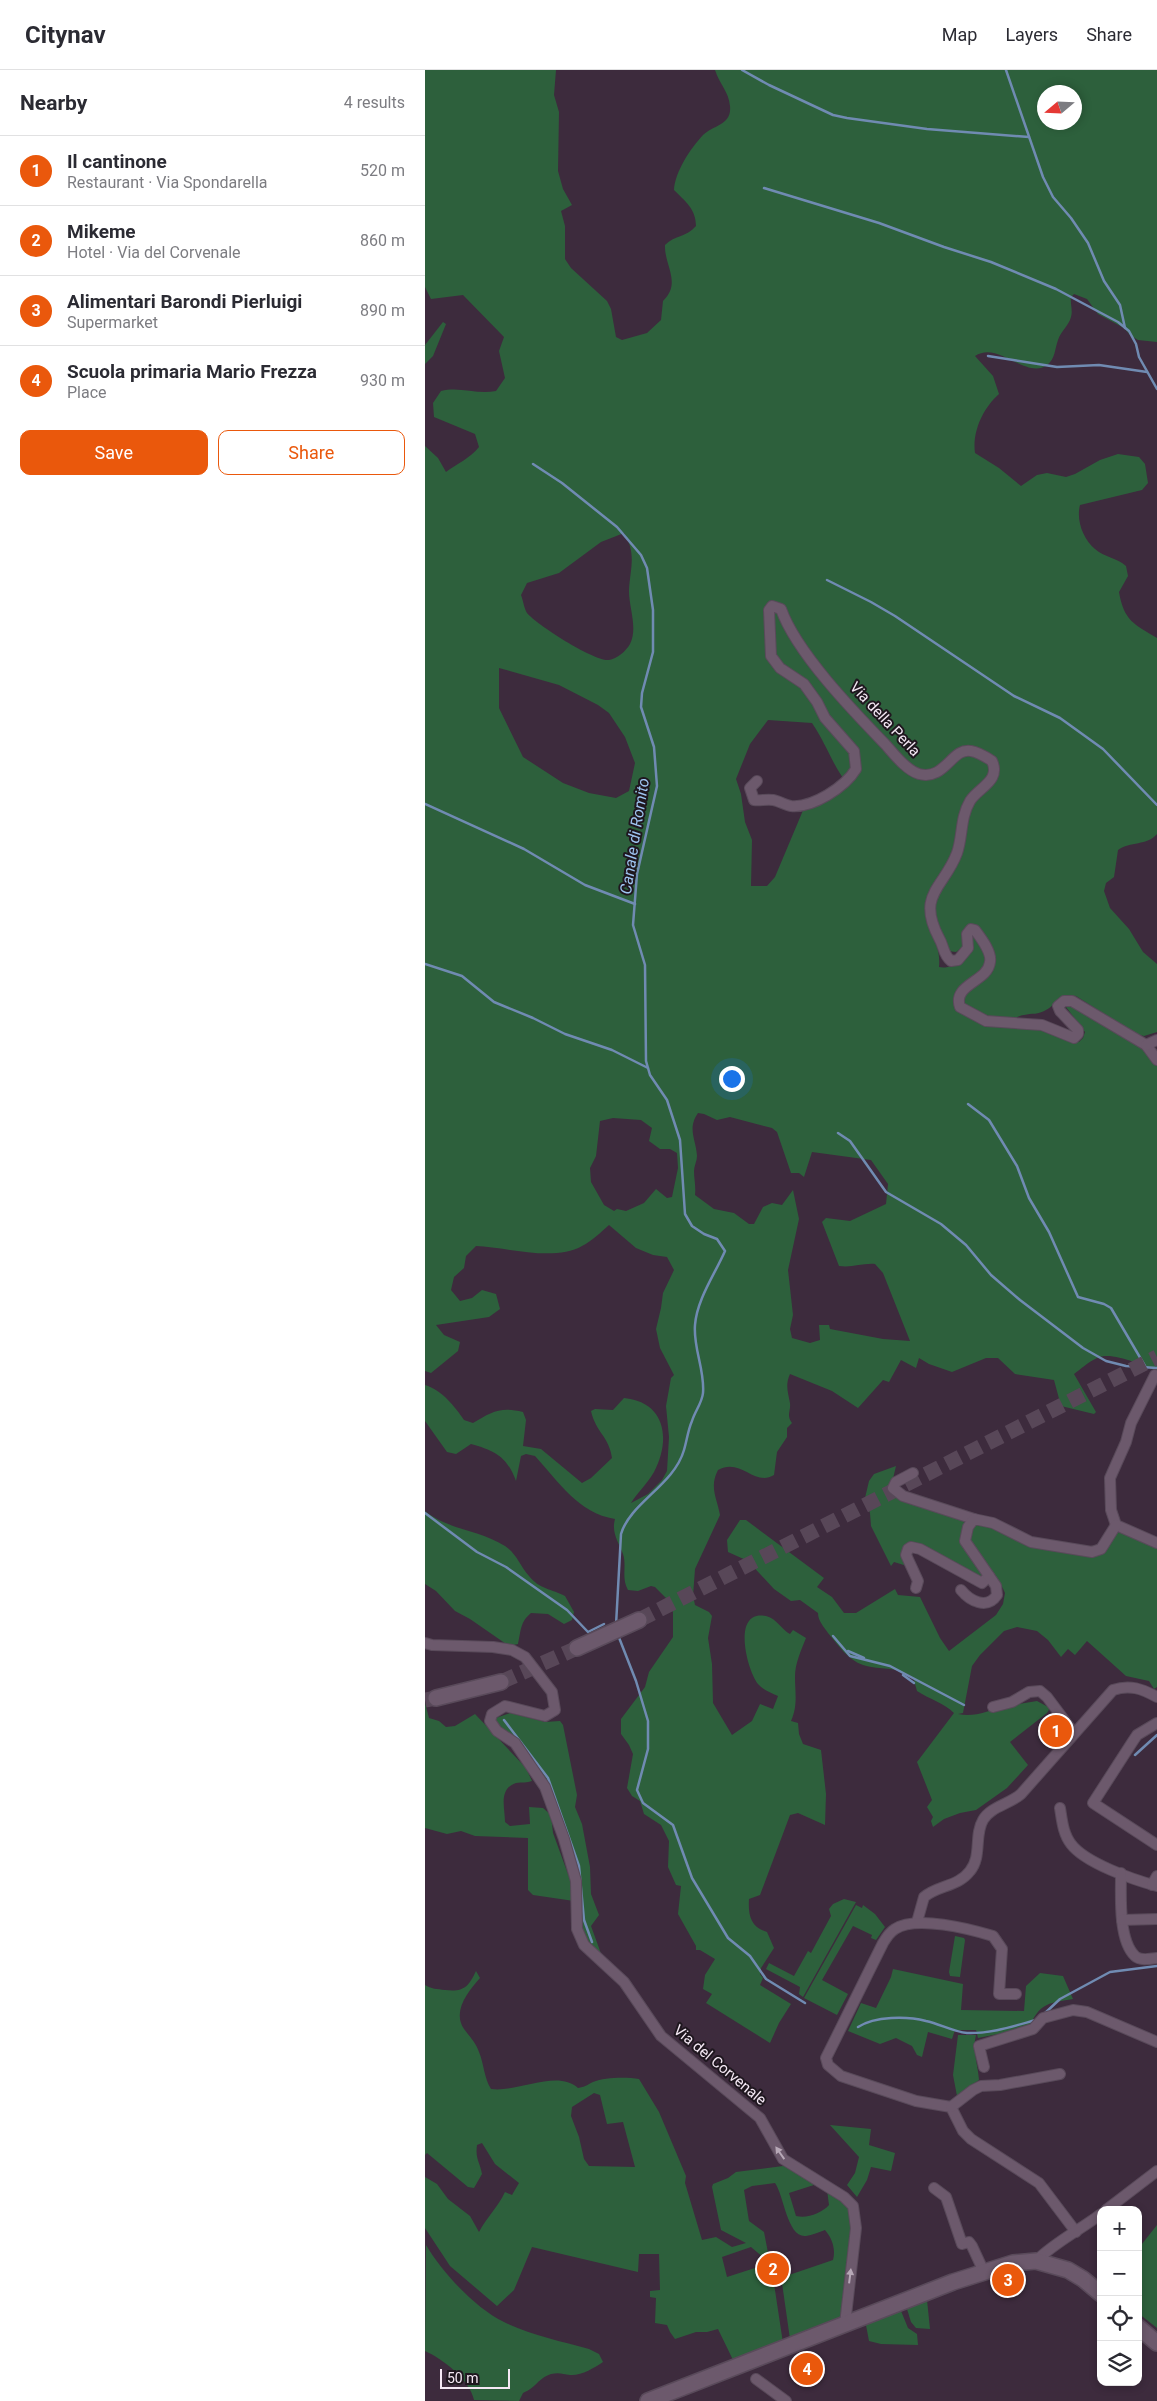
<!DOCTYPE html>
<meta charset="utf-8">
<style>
:root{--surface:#fff;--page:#f7f7f7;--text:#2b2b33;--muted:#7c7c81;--line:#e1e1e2;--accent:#ea580c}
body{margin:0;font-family:Roboto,sans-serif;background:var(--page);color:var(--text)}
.controls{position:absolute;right:15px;bottom:15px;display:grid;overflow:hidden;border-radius:10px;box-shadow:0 2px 8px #0003}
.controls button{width:45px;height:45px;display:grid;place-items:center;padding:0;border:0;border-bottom:1px solid var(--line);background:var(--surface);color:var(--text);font:25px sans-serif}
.compass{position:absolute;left:612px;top:15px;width:45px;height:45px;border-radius:50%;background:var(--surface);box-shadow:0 2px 8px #0003;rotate:251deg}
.scale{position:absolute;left:15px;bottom:12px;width:70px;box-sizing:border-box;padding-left:5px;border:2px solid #f4e8f4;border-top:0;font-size:14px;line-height:18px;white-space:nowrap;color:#f4e8f4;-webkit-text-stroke:4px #1f171f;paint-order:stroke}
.you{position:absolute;left:306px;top:1008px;width:18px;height:18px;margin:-12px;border:4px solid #fff;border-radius:50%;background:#1a73e8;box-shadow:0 0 0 8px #1a73e833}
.badge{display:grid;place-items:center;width:32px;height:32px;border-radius:50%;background:var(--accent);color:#fff;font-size:16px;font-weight:700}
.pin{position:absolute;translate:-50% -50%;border:2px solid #fff;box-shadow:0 1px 5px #0006}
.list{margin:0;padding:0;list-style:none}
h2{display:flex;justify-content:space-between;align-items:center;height:65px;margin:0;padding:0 20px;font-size:21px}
h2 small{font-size:16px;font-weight:400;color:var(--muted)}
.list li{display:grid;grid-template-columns:32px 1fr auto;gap:15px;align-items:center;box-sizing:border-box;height:70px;padding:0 20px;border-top:1px solid var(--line)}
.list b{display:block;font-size:19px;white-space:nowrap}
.list p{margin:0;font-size:16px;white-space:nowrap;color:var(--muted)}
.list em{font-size:16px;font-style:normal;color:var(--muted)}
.actions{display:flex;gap:10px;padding:15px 20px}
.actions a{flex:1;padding:11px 0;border:1px solid var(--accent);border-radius:10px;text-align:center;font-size:18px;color:var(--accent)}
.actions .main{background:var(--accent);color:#fff}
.icon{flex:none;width:28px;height:28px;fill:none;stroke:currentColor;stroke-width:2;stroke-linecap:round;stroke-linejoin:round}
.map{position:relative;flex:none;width:732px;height:2331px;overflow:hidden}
header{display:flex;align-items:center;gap:30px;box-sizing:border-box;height:70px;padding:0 25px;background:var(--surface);border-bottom:1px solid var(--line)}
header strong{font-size:24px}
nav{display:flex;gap:28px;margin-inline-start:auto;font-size:18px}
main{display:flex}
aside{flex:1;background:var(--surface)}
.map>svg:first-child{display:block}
.green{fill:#2d603c;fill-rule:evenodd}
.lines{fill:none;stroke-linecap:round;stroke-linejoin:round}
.stream{stroke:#708bb2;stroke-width:2.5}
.secondary-tunnel{stroke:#584758;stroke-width:15;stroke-dasharray:15 8;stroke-linecap:butt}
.street-casing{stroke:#594a5a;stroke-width:12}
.secondary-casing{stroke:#594a5a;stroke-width:18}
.street{stroke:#6c596c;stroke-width:10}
.secondary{stroke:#6c596c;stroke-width:15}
.oneway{fill:#b7a8b7}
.labels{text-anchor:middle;stroke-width:4;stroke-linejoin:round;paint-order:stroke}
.street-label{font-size:15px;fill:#f4e8f4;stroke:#1f171f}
.water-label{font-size:16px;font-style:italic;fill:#9ec4f0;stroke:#1f171f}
</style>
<header>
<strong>Citynav</strong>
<nav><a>Map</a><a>Layers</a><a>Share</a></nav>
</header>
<main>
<aside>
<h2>Nearby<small>4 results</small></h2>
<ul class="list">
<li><span class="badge">1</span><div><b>Il cantinone</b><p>Restaurant · Via Spondarella</p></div><em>520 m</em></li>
<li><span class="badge">2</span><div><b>Mikeme</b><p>Hotel · Via del Corvenale</p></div><em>860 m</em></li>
<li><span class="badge">3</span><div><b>Alimentari Barondi Pierluigi</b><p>Supermarket</p></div><em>890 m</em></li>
<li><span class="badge">4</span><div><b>Scuola primaria Mario Frezza</b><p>Place</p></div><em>930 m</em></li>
</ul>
<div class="actions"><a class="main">Save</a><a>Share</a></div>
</aside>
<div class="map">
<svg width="732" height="2331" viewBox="0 0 732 2331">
<rect width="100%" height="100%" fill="#3d2b3d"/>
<g class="green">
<path d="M0,0H131L129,25L134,42L133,101L138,119L147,135L136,141L140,156V189L146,198L182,231L186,239L191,267L197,270L222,263L236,250L238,231C257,213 239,195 240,175C250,165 262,167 271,156C271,139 260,131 249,120C250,102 265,79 278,65C288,55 307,55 305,36C304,22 294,13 290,0H732V272L713,270L705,265L699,258L673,244L662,229L649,224L646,227C645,233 648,241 646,247C644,255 636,261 633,270C630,278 630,290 622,295C601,310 573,270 550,286L568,306L574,324C558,338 547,362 550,383L574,398L596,416L612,405L622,403L641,407L650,404L675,390L693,384L714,387L720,394L723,413L717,420L655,435C651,450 658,469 670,479C679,487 692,488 701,496L703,506L694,522C699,551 709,554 732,568V764C722,776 705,771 693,780L689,807L681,813L679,821L685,838L704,859L718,882L732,894V962L719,966L711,964L651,926C631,924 635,932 621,940C613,945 607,943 599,945C595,945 591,948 588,949C569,952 554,945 539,937L536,927L546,915L567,903C568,898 570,891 570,886C569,877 554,856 545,854L539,861L538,877L531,882L523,881L509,853V826L503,824C495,860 517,867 514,897C526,900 545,889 546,876C546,872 546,869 547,864C580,898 548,901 531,924V936C548,961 597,955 624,961C635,964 642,971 654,972L658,968L660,962L641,937L644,935L652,937L707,969L730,991L732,996V1301C717,1295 686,1281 672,1288C663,1292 656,1299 649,1304L671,1342L669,1344L636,1336L629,1310L590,1304L573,1288H561L527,1302L504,1294L494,1288L491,1298L476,1290L464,1312L458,1310L433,1338L407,1321L365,1304C360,1315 363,1322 365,1333C366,1341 361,1345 367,1353L362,1358V1367L352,1382L349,1405C329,1417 316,1387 293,1400C284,1417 292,1428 295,1445L270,1499L268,1526L270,1535L284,1542L287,1546L283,1568L287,1594L288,1633L307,1665L327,1651L335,1634L348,1639L353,1626C346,1623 338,1620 333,1614C322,1600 306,1539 341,1546C351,1548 357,1560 365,1564L368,1560L381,1568C376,1581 370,1593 370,1607C370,1623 373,1635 366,1651L373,1653L374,1664L378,1674L396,1680L401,1724L400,1755L373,1743L365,1745L335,1825L324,1829C323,1846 326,1857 342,1862L349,1878L336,1898L335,1904L338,1908L335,1915L366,1934L354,1953L345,1973L281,1933L287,1924L278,1919L280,1905L290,1889L275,1880H271V1876L253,1844L256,1816L251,1815L243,1797L244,1771L236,1755L219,1744L215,1731L207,1726L202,1718L208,1684L204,1675L196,1664V1649L220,1617L224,1602L248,1567V1542L241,1528L230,1517L226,1516L213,1521L203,1520C196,1508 202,1496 198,1484C194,1473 186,1463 190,1449C153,1443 134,1412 110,1386L101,1384L96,1386L91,1411C82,1387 71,1381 46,1374L31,1384L22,1382L0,1351V1315C17,1320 30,1337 39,1350L48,1353C66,1342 76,1336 98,1342L101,1350L98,1376L116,1379L157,1413L166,1408L187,1388C184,1366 171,1363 166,1341L170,1339L188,1340L199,1328C241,1332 246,1370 229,1402C223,1413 212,1423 206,1433L223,1424L237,1410L242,1401L244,1367L241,1336L246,1308L249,1305L235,1278L231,1259L236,1238L238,1223L249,1200L242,1187L228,1185L211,1178L184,1155C176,1162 167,1171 157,1176C129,1192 81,1177 51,1176L41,1186L39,1198L29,1207L26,1220L35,1231L47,1228L57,1220L71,1224L75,1239L64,1247L11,1255L19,1265L35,1272L33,1281L6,1303L0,1301V376L13,388L21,402C33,393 44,389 54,377L50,364L9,347L8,333L16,321C35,316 52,325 71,321L80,308L74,281L79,267L38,225L6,229L0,217ZM620,22H650V52H620ZM199,463C212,484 205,498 204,521C204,538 213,558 205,574C201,581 192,589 184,590C170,592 112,555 102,543C99,538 98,530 96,525L102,513L134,503L176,472ZM74,598L134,615L173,635L184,643L200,667L210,693L204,721L191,728L164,723L138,713L98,687L74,638ZM343,650L387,653C401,673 408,697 424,716L379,738L350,807L342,816H326L327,770L320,752L316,724L311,709L325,674ZM273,1043L279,1044L292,1050L305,1047L347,1058L352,1062L366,1103H374L379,1107L387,1082L446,1090L463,1114L461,1134L425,1151L401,1148L397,1152L414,1196C427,1198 437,1193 450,1194L458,1203L485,1271L458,1269L405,1259L404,1255H394L395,1270L385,1273L367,1268L365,1259L368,1245L363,1200L374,1149L368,1120L357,1135L347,1133L338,1137L329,1154H324L309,1143L289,1139L270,1125C271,1116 269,1109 269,1101C269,1096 272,1091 272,1086C271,1069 262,1059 273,1043ZM188,1048L216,1050L227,1058L224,1071L235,1079H245L252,1083L253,1098L247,1127L242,1128L231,1119L219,1133L201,1141L192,1139L189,1141L179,1135L166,1112L165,1098L171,1086L175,1051Z"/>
<path d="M18,252L21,254L8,286L0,294V275Z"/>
<path d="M471,1396L466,1417L539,1448L541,1452L538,1477L559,1506L555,1507L481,1475L478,1478L482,1496L469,1492L466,1496L446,1456L445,1443L440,1428L444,1411L449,1404Z"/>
<path d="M0,1441C23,1460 55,1460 80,1476C92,1484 95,1496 104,1506C114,1519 127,1519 140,1526L149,1542L147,1550L139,1554L123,1544L106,1543C95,1552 96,1561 93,1574L84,1576L45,1549L30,1541L11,1521L0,1514Z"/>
<path d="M315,1450H321L399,1508L392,1517L407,1527L419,1543H431L470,1519L473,1525L495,1527L515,1568L524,1581L571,1545L578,1534L580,1523C572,1500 532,1480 549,1455L559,1453L578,1463L664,1484L688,1463L694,1461L732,1475V1617L729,1619L724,1611L701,1606L662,1571L650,1585L643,1579L636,1587L623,1570L612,1561L592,1557L579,1561L555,1585L547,1596L538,1643L533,1644C550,1648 563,1640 580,1637C591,1634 601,1633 612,1631L625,1638L622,1643L585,1672L603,1695L582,1718L551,1740L535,1743L519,1749L508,1757L506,1751L508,1747L502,1737L507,1730L492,1692L529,1643C519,1633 504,1629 492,1621L488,1607C467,1595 458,1601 438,1595C423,1590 413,1575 403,1563C399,1557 393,1551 393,1543L375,1530L366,1531L349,1519L323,1491L303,1482L302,1470Z"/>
<path d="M0,1633L4,1648L14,1651L21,1657L30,1656L50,1644L101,1698L107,1711C102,1713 97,1712 91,1713C73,1719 80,1738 80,1752L85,1756L105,1754L104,1737L118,1738L126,1745L128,1763L147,1815L149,1831L108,1825L103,1820V1768L50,1766L36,1761L22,1764L0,1758Z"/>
<path d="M85,1643L120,1652L135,1651L138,1655L152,1725L150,1737L157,1754L165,1797L166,1824L174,1845L166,1856L178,1889L157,1863L156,1813L126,1727L71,1653V1648Z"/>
<path d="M419,1829L431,1832L378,1927L374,1924L375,1917L341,1899L344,1893L369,1906L383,1881L386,1883L406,1846L404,1839L408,1834Z"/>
<path d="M431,1835L437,1838L438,1835L450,1844L460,1857L451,1870L446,1868L447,1865L428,1856L397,1910L423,1924L412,1945L379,1928Z"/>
<path d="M530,1866L539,1868L540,1870L535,1907L525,1906L524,1902Z"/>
<path d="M468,1899L538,1914L536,1940L599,1941L601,1916L615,1903L638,1906L648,1929C625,1933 616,1932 605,1955L583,1962L553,1968L551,1960H530L527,1969L503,1962L497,1987L492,1985L487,1976L471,1968L455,1974L423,1961L436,1933L451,1938L466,1907Z"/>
<path d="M51,1901L55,1908C43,1922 27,1941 39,1959C45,1967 51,1973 54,1982C59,1994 59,2008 66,2019C92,2023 132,1999 153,2018C160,2017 162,2015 168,2012C180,2007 202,2007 214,2009L234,2042L261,2106L260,2113L277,2170L291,2167L307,2177L321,2173L296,2160L287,2117L288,2114L303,2108L311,2102L358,2096L366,2098L392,2114L364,2123L371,2146C382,2149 397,2143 404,2135L402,2120L406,2121L428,2142L418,2248L365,2269L356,2206L364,2205L408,2190C411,2179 407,2168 400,2160C394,2162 387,2165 381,2166C362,2168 359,2125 350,2113L327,2116L319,2120L324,2151L339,2162L345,2193L326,2177L297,2187L302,2207L330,2198L340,2210L348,2207L358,2273L309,2292L293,2259L282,2262H271L250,2269L245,2262L242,2255L230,2253L231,2228L225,2227V2221L235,2220L234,2184H214L213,2202L107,2177L89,2220L72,2236L25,2196L0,2158V2107L12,2114L23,2129L45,2146L54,2162C62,2147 73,2137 80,2122L87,2125L94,2113L70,2094L57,2073L52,2075C50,2089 55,2092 57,2104L49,2118L43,2117L2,2083L0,2085V1915C6,1919 12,1919 20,1920C38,1922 43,1918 51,1901ZM169,2023L175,2025L182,2054L198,2052L210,2097L164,2096L159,2089L154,2067L146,2046L147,2037Z"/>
<path d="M533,1965H551C547,1979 553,1995 554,2010L532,2026L528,2005Z"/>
<path d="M405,2055L446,2059L444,2075L470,2083L466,2101L446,2097L442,2110L432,2127L422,2115L430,2103L434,2087Z"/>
<path d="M732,2155V2258L713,2243V2179Z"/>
<path d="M1,2175C17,2202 50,2238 79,2252C105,2265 136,2271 164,2279L174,2284L178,2292C169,2298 156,2306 145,2305C138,2304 134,2302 126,2304C112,2309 112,2317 98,2323L94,2331L49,2330C45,2310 18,2289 0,2281Z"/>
<path d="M502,2230L505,2259L491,2258L486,2252L482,2239Z"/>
<path d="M476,2241L483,2258L492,2264L493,2275L456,2274L444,2271L441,2255Z"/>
</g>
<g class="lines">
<g class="stream">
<path d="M317,0L344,15L408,45L422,48L502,59L604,67"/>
<path d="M581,0L618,107L628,127L646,148L663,173L679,211L695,235L700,258"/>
<path d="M339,118L454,153L519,177L566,192L631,219L693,252L704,261L711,274L714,287L732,319"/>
<path d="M563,286L632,297L674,295L722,302"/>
<path d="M108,394L137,413L192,457L216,485L222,498L228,540V582L217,623L216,637L229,677L232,716L212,804L208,855L220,895L221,991L225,1005L242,1030L255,1070L260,1144L267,1156L279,1164L292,1169L300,1181C290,1204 272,1229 270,1255C268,1278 280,1300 278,1323C277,1333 270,1341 267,1351C263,1360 262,1370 259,1380C249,1415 205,1433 196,1464L191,1555"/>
<path d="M402,510L446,532L470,546L589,626L635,648L678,679L732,735"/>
<path d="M0,734L99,779L160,815L210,834"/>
<path d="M0,894L37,906L69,932L108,948L140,964L187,980L223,998"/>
<path d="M543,1034L564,1050L592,1096L604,1128L624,1162L653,1227L679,1234L686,1238L720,1296"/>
<path d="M413,1063L425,1071L461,1122L516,1154L541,1175L566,1205L595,1230L658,1278L681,1291L701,1296L732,1298"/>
<path d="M0,1443L52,1482L81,1497L142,1540L163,1562L179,1554"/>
<path d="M193,1565L211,1611L223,1651V1679L212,1720L218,1733L248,1755L267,1808L303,1868L325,1886L341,1909L380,1933"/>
<path d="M408,1566L425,1586L465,1596L539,1635"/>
<path d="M423,1581L439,1588"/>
<path d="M478,1605L489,1613"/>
<path d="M79,1650L123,1708L154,1796L159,1850L167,1872"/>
<path d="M710,1685L732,1665"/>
<path d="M619,1944L635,1929L685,1902L732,1896"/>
<path d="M433,1957C450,1946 482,1946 501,1951C515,1954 529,1962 542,1963C565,1964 589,1956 611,1950"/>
</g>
<g class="secondary-tunnel">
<path d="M214,1550L732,1287"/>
<path d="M76,1612L152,1578"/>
<path d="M0,1630L11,1628"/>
</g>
<g class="street-casing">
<g id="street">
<path d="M332,711L325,718L329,730C335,731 341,729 348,730C354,731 360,735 366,736C388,738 420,717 431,699L429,681L400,648L392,632L379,614L355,598L346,586L344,540L347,536L356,539C371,582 428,641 460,674C469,684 481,700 494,704C520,711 527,677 546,681C553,682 561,687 567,691C576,711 554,717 545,731C535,748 538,766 532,783C519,818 491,824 514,868C519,876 518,885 526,891L533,890L543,878L542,864L546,859L550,860C556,868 567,882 565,892C563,912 527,914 535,937L561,951L617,955L649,968L653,964V960L635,941L633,936L639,931H647L721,975L732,990"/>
<path d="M721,975L732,970"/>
<path d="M730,1305L706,1353L701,1372L685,1408L686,1440L691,1455L732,1473"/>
<path d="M488,1403L471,1412L468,1418L478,1426L549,1449"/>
<path d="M491,1518L493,1511L481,1485L483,1479L486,1477L495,1479L557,1513L564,1506"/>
<path d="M536,1520C545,1531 562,1540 572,1525L571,1516L540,1471L543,1457L549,1449L568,1453L606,1472L667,1482L676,1479L691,1455"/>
<path d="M0,1573L7,1575L68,1577L87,1580L100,1587L127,1622L130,1640L120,1646L80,1636L67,1644L65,1651L72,1661L90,1673L120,1717L139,1769L151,1811L152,1859L159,1875L199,1912L236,1966L335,2048L358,2089L419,2127L428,2136L431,2158L420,2254"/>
<path d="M568,1637L587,1632L604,1622L615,1621L622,1627L649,1663"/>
<path d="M732,1653L712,1665L708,1671L668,1733L732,1775"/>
<path d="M635,1738C637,1750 638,1764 646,1774C660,1793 709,1810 732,1816"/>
<path d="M696,1803C696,1824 693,1870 710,1886C715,1891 725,1889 732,1888"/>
<path d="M727,1815L732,1806"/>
<path d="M697,1850L732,1849"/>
<path d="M492,1852L499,1827C513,1815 533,1817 545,1801C557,1787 549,1765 558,1750C565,1737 585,1734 596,1724L688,1620C705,1614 717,1619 732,1627"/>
<path d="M591,1924H574L577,1879L568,1866C545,1859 491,1845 470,1859C465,1862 461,1868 458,1873L401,1988L403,1995L416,2006L491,2031L526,2037L538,2061L546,2069L614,2113L651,2162"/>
<path d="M559,1997L554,1976L608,1959L618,1948L648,1940L662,1942L732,1972"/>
<path d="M526,2037L548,2020L556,2016L575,2015L635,2004"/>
<path d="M509,2118L521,2127L537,2174L544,2172L547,2176L559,2202"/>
<path d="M681,2140L732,2101"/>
<path d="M611,2191C630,2172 655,2160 676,2144"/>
<path d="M331,2309L361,2331"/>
</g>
</g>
<g class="secondary-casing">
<g id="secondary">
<path d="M152,1578L214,1550"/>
<path d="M11,1628L76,1612"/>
<path d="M713,2257L732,2273"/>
<path d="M223,2331L528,2212L588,2193L611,2191L643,2200L658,2209L676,2224"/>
</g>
</g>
<use href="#street" class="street"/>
<use href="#secondary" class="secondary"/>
</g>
<defs><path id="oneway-solid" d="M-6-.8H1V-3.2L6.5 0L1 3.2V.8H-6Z" transform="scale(1.25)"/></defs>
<g class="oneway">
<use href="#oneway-solid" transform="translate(355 2083) rotate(-125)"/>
<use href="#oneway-solid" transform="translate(425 2206) rotate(-83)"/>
</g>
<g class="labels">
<g class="street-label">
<text transform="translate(460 649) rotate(47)" y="5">Via della Perla</text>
<text transform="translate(295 1995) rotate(40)" y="5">Via del Corvenale</text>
</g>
<g class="water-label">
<text transform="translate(209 766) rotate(-81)" y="6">Canale di Romito</text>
</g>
</g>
</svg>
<div class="controls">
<button>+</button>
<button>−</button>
<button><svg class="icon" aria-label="locate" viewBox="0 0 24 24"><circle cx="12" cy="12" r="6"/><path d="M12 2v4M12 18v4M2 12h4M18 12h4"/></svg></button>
<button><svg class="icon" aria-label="layers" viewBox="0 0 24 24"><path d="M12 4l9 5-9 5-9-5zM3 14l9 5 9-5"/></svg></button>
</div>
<svg class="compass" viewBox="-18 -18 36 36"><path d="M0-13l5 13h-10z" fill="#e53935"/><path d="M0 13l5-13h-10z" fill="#7c7c81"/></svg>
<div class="scale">50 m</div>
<div class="you"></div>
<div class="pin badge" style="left:631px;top:1661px">1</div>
<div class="pin badge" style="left:348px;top:2199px">2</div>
<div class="pin badge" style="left:583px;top:2210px">3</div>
<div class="pin badge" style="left:382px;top:2299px">4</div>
</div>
</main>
